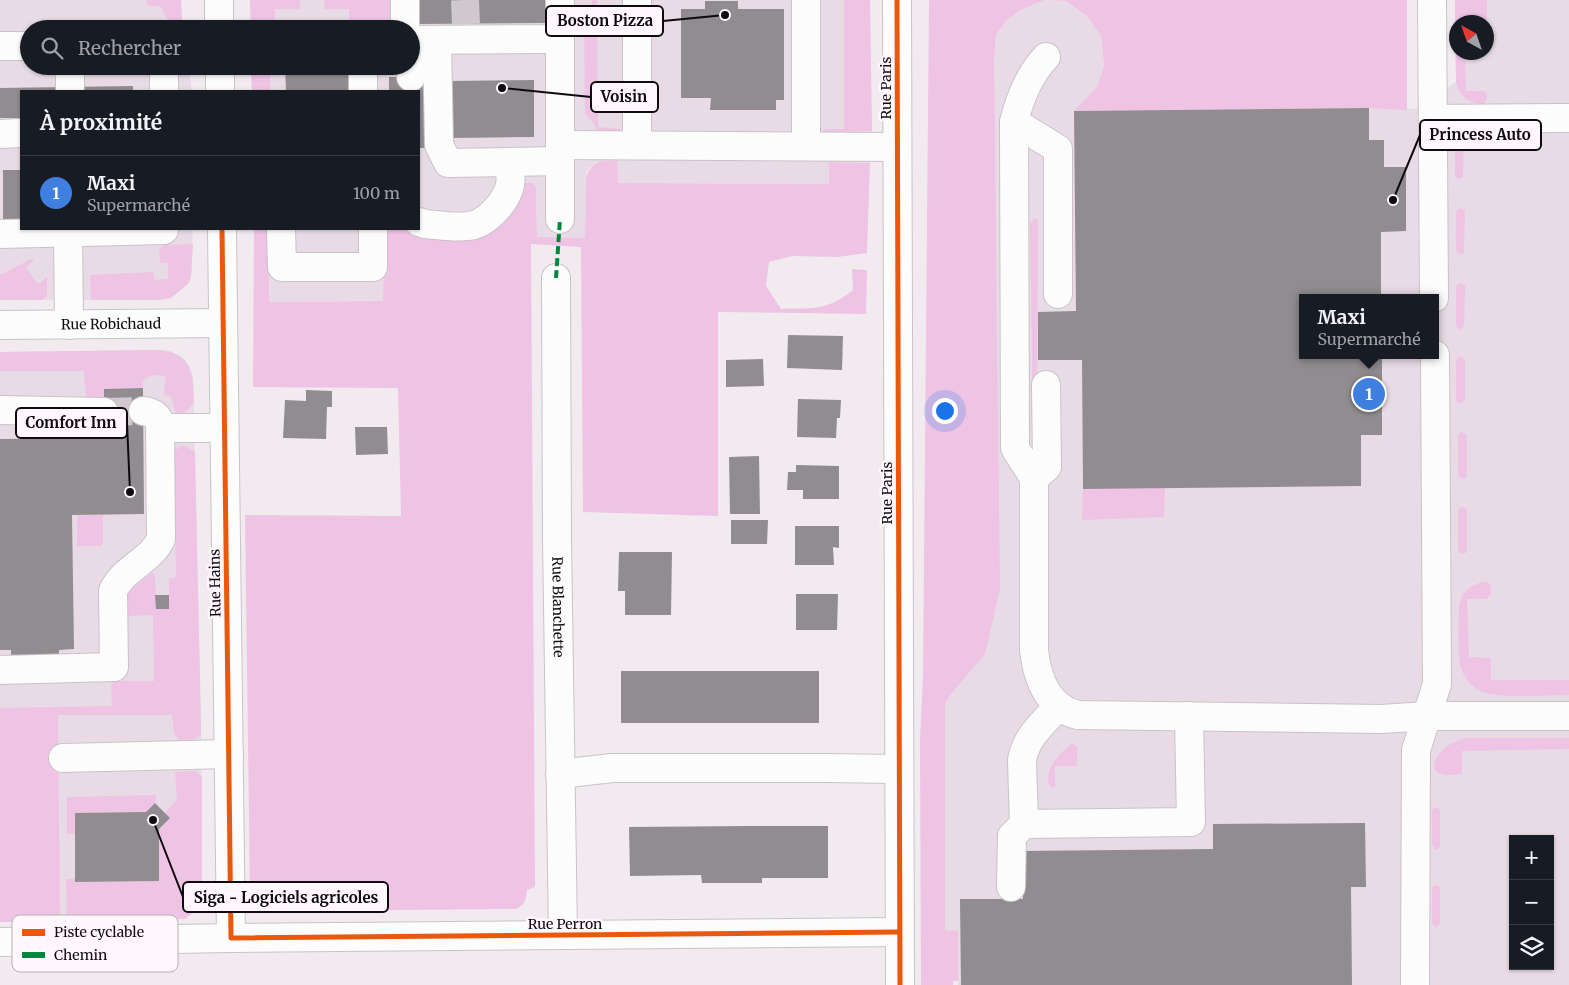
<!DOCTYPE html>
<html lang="fr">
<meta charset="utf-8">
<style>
:root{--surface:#171b24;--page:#20242c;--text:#f1f3f6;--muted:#9ea1a6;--line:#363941;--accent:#db2777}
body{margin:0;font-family:Merriweather,serif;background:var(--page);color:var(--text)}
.controls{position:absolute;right:15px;bottom:15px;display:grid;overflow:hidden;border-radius:0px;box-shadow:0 1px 4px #0004}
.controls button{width:45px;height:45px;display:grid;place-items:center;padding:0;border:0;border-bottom:1px solid var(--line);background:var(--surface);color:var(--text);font:25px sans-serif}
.compass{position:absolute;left:1449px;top:15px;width:45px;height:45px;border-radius:50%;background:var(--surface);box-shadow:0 1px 4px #0004;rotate:320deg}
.you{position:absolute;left:944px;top:410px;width:18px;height:18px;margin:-12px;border:4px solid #fff;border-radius:50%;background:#1a73e8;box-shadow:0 0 0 8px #1a73e833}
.badge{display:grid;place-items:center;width:32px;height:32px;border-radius:50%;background:var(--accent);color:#fff;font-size:16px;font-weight:700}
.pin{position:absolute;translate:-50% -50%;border:2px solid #fff;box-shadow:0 1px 5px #0006}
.popup{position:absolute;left:1299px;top:294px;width:140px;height:65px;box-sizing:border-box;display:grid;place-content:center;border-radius:0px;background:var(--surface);filter:drop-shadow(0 1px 4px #0005);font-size:16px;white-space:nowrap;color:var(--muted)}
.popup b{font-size:19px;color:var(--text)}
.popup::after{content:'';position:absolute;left:50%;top:100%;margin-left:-10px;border:10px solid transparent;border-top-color:var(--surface)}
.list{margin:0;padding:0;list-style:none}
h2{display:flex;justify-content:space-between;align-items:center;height:65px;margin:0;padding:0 20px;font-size:21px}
h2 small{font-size:16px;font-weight:400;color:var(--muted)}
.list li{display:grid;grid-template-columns:32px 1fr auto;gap:15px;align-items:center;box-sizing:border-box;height:75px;padding:0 20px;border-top:1px solid var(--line)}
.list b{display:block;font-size:19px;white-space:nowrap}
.list p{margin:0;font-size:16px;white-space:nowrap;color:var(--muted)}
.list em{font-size:16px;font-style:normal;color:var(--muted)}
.icon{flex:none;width:28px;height:28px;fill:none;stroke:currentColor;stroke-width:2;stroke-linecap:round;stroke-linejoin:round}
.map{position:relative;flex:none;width:1569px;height:985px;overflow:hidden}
.search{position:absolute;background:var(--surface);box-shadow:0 1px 4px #0004;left:20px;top:20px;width:400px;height:55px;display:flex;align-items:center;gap:12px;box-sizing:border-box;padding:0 18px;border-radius:28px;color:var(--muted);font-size:19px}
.panel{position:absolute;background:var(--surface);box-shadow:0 1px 4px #0004;left:20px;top:90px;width:400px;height:140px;border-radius:0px}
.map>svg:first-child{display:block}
.built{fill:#e8dbe5;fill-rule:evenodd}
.green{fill:#eec3e4}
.building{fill:#908c8f}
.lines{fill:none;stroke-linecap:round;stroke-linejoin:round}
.minor-tunnel{stroke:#cfc9ce;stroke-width:28;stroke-dasharray:28 14;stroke-linecap:butt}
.minor-casing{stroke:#c8c3c7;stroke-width:30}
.minor{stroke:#fdfcfd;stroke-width:28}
.quiet{stroke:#00873e;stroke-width:4;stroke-dasharray:8 4;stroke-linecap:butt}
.cycleway-casing{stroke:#fef7fc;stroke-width:8}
.cycleway{stroke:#e8590c;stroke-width:5}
.labels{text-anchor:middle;stroke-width:5;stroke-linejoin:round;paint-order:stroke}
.street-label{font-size:14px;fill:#0e0a0d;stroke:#fef7fc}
.key{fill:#fef7fc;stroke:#b6b0b4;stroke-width:1}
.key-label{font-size:14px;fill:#0e0a0d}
.leader{fill:none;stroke:#0e0a0d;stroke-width:2}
.callout-dot{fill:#0e0a0d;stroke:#fef7fc;stroke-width:2}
.callout{fill:#fef7fc;stroke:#0e0a0d;stroke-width:2}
.callout-label{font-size:15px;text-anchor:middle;font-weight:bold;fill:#0e0a0d}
</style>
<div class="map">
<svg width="1569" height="985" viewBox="0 0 1569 985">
<rect width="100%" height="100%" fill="#f1ebf0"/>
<g class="built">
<path d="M0,0H181L183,29H29V66H189L192,91H21V229H193L191,277L188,284L171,298L158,300H0Z"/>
<path d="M250,0H870V163L829,162V184L618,183L616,161L593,165L587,171L586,179L585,238L537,237L536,188L519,190L500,226L486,236L470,240L418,237L407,232L384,301L268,302V229H419V91H252L251,66H411V29H251Z"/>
<path d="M1044,0L1066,1L1087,16L1101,36L1104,66L1097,87L1075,111L1369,108L1414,109L1456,82L1455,0H1569V985H958V932L945,930V704L951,694L996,35L1007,20L1022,8ZM1456,22H1486V52H1456ZM1303,298H1435V355H1303ZM1513,839H1550V966H1513Z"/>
<path d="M156,350L170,351L180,356L189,365L193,376L201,711L202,893L198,905L192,914L185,919L60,922L57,708H0V352Z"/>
</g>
<g class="green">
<path d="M147,0H181L182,24C169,24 166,17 161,7L147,5Z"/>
<path d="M250,0H300V9H275L274,29H251Z"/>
<path d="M324,0H394L396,29L349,27V9H325Z"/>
<path d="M592,0H597L598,127L620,129L619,132L597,130L593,122L585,114L584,10H592Z"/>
<path d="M844,0H870L872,131L825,132L824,129H844Z"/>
<path d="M929,0H1407V110L1369,108L1074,111L1097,87L1104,66L1101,36L1087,16L1066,1L1044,0L1022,9L1007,20L996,35L994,61L1000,589L985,654L951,694L945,704V930L958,931V981H953V985H921L920,740L923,675Z"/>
<path d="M1455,0H1487V20L1456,22V52L1465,53L1466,91H1484L1487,94V99L1484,104C1468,103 1461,98 1456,82Z"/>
<path d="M251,66H270V91H252Z"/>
<path d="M1458,132L1464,134L1463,177L1460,179L1455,177V136Z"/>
<path d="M602,161H617L618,183L829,184V162L870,163L867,253L837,257L792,256L769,262L766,286L781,309C812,308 827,311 853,290L852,269L867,270L866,314L718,312V516L583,512L581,247L531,244L535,887L527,890C526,899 525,905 516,909L274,911C265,908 259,902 256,893H250L245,515L401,516L398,388L253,387L254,229H268L269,302L383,301L385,229H404C412,238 425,237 437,238C448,238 460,241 471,239C501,235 511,206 524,183H532L536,188L537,237L585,238L586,179C588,168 593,165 602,161Z"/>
<path d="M1459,208L1465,210L1464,253L1461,254L1457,253L1456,248V212Z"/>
<path d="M1035,218L1038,220L1037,436L1033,438L1030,223Z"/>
<path d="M193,244L191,277L188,284L171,298L158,300H91L90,275L153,272L154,280L168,279V263H160L159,249L164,245Z"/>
<path d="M31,259L34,260L26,268L38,284L47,277V296L42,300H0V275Z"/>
<path d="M1459,283L1465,285L1464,327L1461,329L1457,328L1456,323V287Z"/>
<path d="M156,350C192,352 193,372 194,402L188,410L180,414L175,412L173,402L170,396L164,395L166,377C156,373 151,375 142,381L143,388L104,389V397L86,398L84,371H0V352Z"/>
<path d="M1459,356L1465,359V401L1461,403L1457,402L1456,397V361Z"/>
<path d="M1461,432L1467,435V477L1463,479L1459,477L1458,473V436Z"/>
<path d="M180,446H185L195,452L201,734L195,739L179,740L174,733L172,715H58L60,922H0V708L112,706L111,686L113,681H154L153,615L128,616V593L150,574L153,573L155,577L156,609L169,608V579L176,577L174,452Z"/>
<path d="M1165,488L1164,517L1082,520L1083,489Z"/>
<path d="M1461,507L1467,509V552L1463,554L1459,552L1458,548V511Z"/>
<path d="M77,515H103V543L101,546H77Z"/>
<path d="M1481,582H1486L1491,586V595L1486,599H1467L1469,657L1491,658V680H1569V695C1549,695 1496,699 1480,691C1470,686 1462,675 1460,664C1457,646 1459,623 1459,605C1462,592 1468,588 1481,582Z"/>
<path d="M1464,738H1569V749L1462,751V774C1456,774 1448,776 1442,774C1426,770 1438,753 1446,747C1451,743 1458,741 1464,738Z"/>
<path d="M1071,744H1074L1077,747V766H1055V787L1052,788C1039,775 1060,752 1071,744Z"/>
<path d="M195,771L202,777V893C198,905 195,912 185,919L67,922L66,879H75L76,882L159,881V829L170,819L165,813L177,800L175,772Z"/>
<path d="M156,795L155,803L146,812L75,813V834H67V797Z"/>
<path d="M1436,807L1440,810V846L1438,849L1435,850L1432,844V809Z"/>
<path d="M1436,885L1440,888V924L1435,928L1432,923V887Z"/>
</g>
<g class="building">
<path d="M419,0H546V23L419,24Z"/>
<path d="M705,1H738V9H784V100H776V110H710L711,98H681V9H705Z"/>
<path d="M285,66H351V91H286Z"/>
<path d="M389,77H430V148H419V91H389Z"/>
<path d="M534,80V137L451,138L450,81Z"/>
<path d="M133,86V91H21V118H0V88Z"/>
<path d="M1369,108V140H1384V167H1406V231L1381,232V298H1303V355H1382V435H1361V486L1083,489L1082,360H1038V312L1076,311L1074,111Z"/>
<rect x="3" y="170" width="18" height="49"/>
<path d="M788,335L843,336L842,370L787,368Z"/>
<path d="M763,359L764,386L726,387V360Z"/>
<path d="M143,388L144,514L72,515L74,649L59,650V660H11V650H0V439L104,438V389Z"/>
<path d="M306,390L332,391V407H327L326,439L283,438L285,400L306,401Z"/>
<path d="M798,399L841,400L840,418H837L836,438L797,437Z"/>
<path d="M355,427H387L388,454L356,455Z"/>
<path d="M759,456L760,514H730L729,457Z"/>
<path d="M796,465L839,466V499H803V490H787L788,472H796Z"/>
<path d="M731,520H768L767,544H731Z"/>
<path d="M795,526H839V548L833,547L834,565H795Z"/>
<path d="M619,552H672L671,615H625V591H618Z"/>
<path d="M796,594H838L837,630H796Z"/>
<path d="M155,595H169V609H156Z"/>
<rect x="621" y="671" width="198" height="52"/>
<path d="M155,803L170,818L159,829V881L75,882V813L146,812Z"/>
<path d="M1365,823L1366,887H1351L1352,985H961L960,899H1023L1022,851L1213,849V824Z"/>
<path d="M747,826H828V878H762V883H702L701,875L630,876L629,827Z"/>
</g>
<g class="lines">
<g class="minor-tunnel">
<path d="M465,0L466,24"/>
<path d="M104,412L143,411"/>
</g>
<g class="minor-casing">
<g id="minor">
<path d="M219,0V29"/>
<path d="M405,0V29"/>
<path d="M806,0V146"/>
<path d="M897,0L900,985"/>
<path d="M1432,0L1434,298"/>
<path d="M560,39V219"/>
<path d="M411,40L560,39V0"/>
<path d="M437,40L439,145L448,163L560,161"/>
<path d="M0,46H29"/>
<path d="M411,49V77"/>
<path d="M1046,57C1029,75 1020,97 1014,122L1015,448L1034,478V650C1037,678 1048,708 1078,715L1382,719L1427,716H1569"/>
<path d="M164,66V91"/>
<path d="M220,66V91"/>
<path d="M70,87V66"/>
<path d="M363,91V66"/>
<path d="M1433,119L1569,118"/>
<path d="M1014,122L1058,149V294"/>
<path d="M0,134L21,133"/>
<path d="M560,145L897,147"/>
<path d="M637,145V0"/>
<path d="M419,222L425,224C439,225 454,228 468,226C485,225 503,205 509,189C512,181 510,171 509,162"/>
<path d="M222,229L231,938"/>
<path d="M281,229L282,267H373V229"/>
<path d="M68,232L69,325"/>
<path d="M0,234L164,230V229"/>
<path id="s1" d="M556,278L557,539L563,935"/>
<path id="s2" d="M0,325L223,323"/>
<path d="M0,410L104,412"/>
<path d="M161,428H224"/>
<path d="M1034,478L1047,467L1046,385"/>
<path d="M0,670L114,667L113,591C122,569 151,561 161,539L160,424C158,415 151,412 143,411"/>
<path d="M1059,706C1043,723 1026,737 1022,760L1024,824L1191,822L1189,716"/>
<path d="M63,758L229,754"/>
<path d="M560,774L612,768H825L899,769"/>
<path d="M1011,887L1012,836L1024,824"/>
<path d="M0,942L231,938L899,932"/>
<path d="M1415,985L1416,750L1437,684L1435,355"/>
</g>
</g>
<use href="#minor" class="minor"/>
<path class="quiet" d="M556,278L560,219"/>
<g class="cycleway-casing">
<g id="cycleway">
<path d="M897,0L900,985"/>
<path d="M222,229L231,938L899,932"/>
</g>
</g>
<use href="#cycleway" class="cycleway"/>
</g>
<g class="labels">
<g class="street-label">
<text transform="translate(886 88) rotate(-90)" y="5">Rue Paris</text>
<text dy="5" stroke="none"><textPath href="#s2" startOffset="111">Rue Robichaud</textPath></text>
<text transform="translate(887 493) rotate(-90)" y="5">Rue Paris</text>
<text transform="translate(215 583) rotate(-91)" y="5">Rue Hains</text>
<text dy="5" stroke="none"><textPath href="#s1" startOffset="329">Rue Blanchette</textPath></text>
<text x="565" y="929">Rue Perron</text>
</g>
</g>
<rect x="12" y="915" width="166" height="57" rx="8" class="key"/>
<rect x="22" y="929" width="23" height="7" fill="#e8590c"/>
<rect x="22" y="952" width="23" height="6" fill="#00873e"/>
<g class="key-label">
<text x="54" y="937">Piste cyclable</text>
<text x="54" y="960">Chemin</text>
</g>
<path class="leader" d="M725 15L663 21M502 88L591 97M1393 200L1420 135M130 492L127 423M153 820L183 897"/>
<g class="callout-dot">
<circle cx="725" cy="15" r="5"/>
<circle cx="502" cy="88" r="5"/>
<circle cx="1393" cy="200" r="5"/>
<circle cx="130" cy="492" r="5"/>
<circle cx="153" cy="820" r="5"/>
</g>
<g class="callout">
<rect x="546" y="6" width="117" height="30" rx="5"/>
<rect x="591" y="82" width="67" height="30" rx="5"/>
<rect x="1420" y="120" width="121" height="30" rx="5"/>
<rect x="16" y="408" width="111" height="30" rx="5"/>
<rect x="183" y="882" width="205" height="30" rx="5"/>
</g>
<g class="callout-label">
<text x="605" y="26">Boston Pizza</text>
<text x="624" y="102">Voisin</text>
<text x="1480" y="140">Princess Auto</text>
<text x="71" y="428">Comfort Inn</text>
<text x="286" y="903">Siga - Logiciels agricoles</text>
</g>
</svg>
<div class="controls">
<button>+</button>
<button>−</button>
<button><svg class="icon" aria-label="layers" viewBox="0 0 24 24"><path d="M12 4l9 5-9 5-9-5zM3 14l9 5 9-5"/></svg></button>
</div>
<svg class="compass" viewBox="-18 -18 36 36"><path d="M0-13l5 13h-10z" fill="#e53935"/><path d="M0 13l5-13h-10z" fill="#9ea1a6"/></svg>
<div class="you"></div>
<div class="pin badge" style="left:1369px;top:394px;background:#3f7fe0">1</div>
<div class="popup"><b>Maxi</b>Supermarché</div>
<div class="search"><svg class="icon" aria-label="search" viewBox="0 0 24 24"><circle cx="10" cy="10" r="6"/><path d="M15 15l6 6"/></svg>Rechercher</div>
<section class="panel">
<h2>À proximité<small></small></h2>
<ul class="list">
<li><span class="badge" style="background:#3f7fe0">1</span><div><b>Maxi</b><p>Supermarché</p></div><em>100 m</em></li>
</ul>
</section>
</div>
